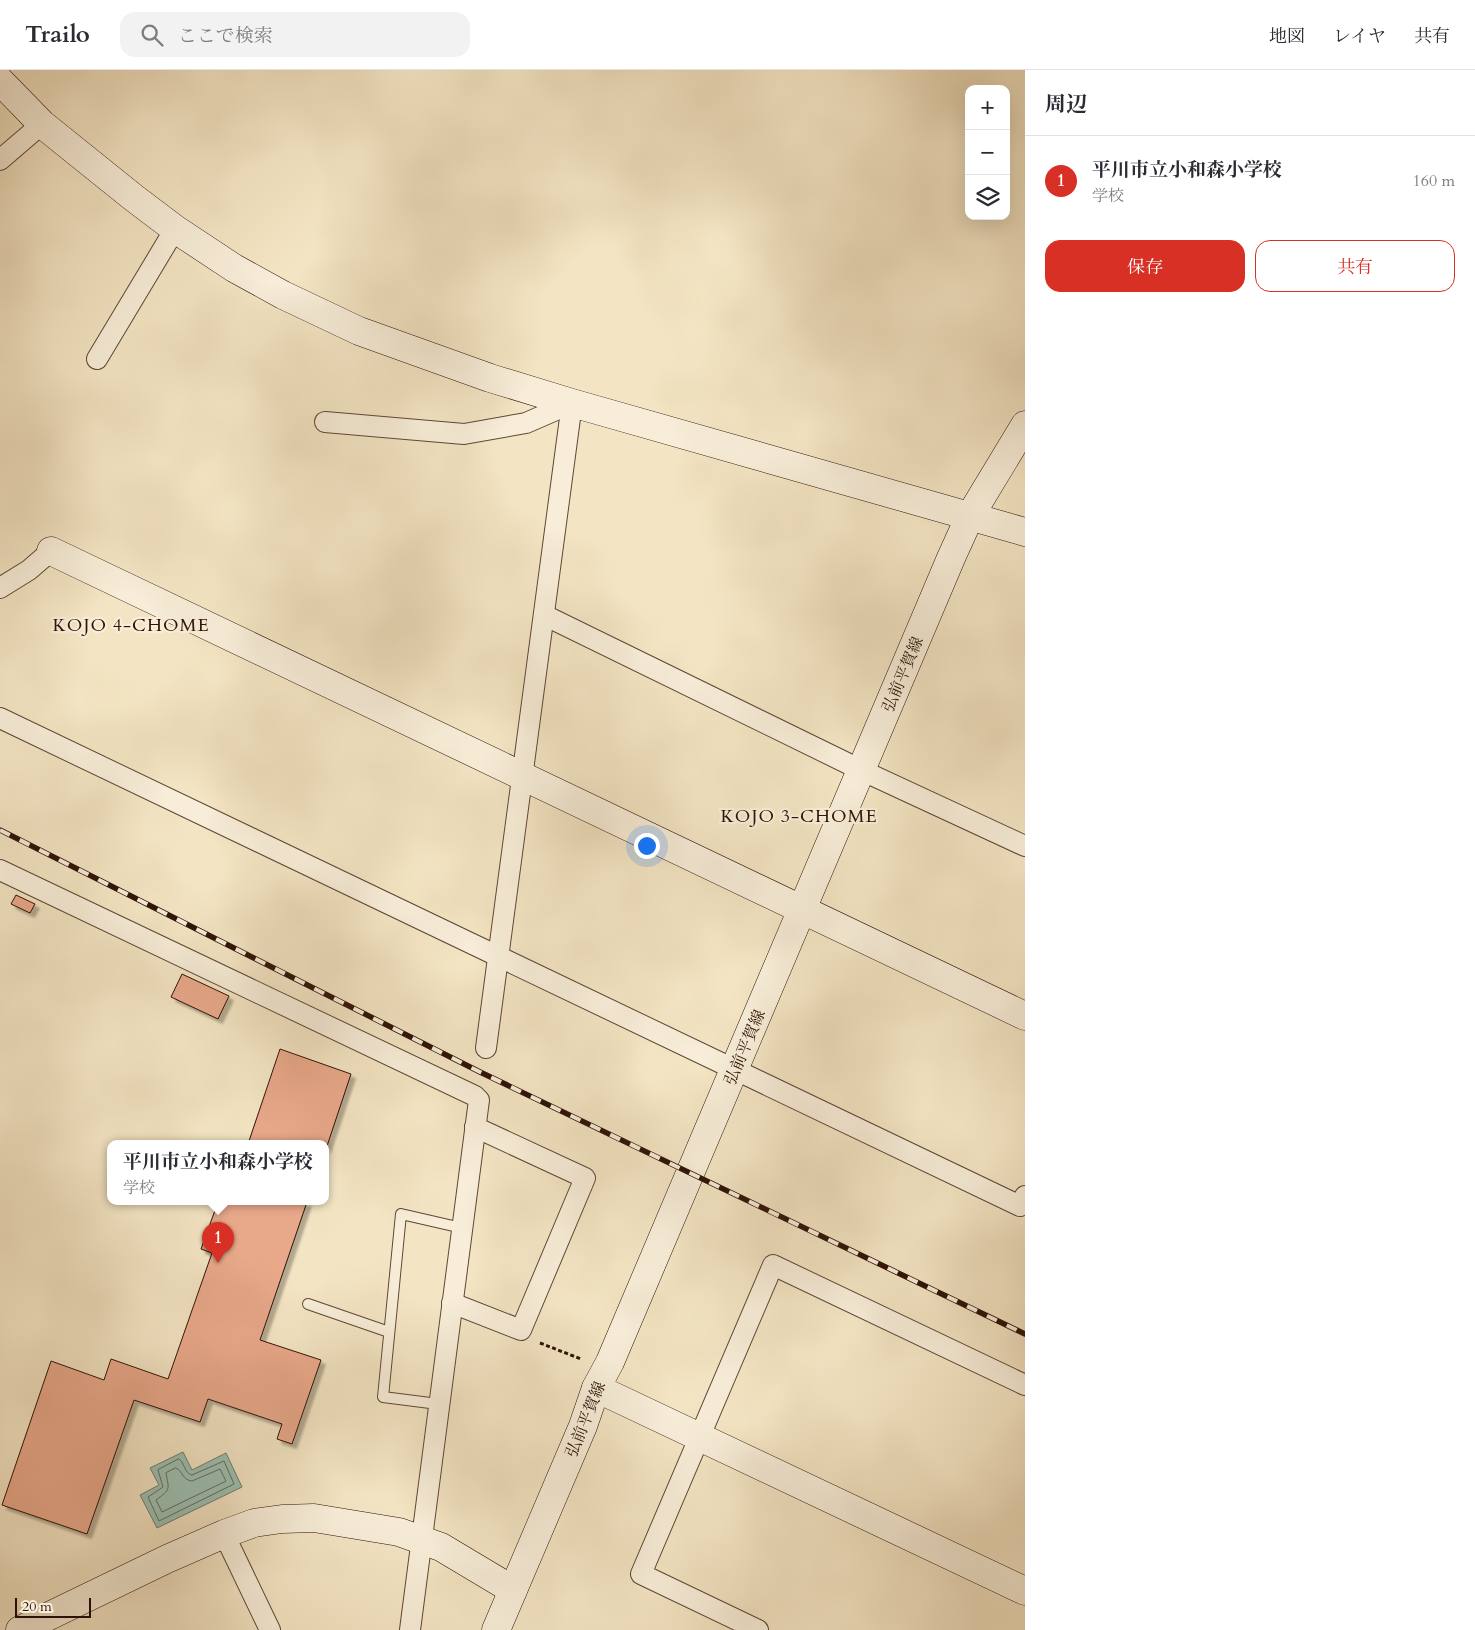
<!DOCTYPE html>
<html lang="ja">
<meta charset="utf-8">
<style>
:root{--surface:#fff;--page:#f2f2f3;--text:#2b2b33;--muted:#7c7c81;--line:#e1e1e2;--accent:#d93025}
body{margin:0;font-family:Cardo,"Noto Serif JP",serif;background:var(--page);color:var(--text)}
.controls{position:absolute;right:15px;top:15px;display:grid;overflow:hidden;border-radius:10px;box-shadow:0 5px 20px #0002}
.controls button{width:45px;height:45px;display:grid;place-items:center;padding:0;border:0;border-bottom:1px solid var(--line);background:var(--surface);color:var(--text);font:25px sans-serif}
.scale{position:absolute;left:15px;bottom:12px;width:76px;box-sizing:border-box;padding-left:5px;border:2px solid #2e1206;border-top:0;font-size:14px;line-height:18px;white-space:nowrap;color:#2e1206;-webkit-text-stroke:4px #f7edd8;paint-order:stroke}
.you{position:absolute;left:646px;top:775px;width:18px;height:18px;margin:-12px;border:4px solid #fff;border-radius:50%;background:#1a73e8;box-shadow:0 0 0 8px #1a73e833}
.badge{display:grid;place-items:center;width:32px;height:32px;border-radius:50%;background:var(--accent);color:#fff;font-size:16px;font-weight:700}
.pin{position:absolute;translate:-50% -41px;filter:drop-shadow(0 1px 2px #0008)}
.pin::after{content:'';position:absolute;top:26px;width:18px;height:15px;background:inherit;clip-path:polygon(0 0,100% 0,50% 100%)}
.popup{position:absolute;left:107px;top:1070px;width:222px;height:65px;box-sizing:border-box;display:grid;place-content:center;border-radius:10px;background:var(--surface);filter:drop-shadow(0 1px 4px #0005);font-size:16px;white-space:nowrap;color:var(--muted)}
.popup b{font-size:19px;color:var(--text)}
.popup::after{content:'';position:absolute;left:50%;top:100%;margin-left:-10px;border:10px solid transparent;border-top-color:var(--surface)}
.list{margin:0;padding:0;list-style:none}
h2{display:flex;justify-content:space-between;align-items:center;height:65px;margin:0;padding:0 20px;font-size:21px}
h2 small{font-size:16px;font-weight:400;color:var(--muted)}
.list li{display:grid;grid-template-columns:32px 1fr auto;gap:15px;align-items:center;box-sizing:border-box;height:90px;padding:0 20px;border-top:1px solid var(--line)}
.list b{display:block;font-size:19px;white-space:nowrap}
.list p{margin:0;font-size:16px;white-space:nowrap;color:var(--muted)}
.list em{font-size:16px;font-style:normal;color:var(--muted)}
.actions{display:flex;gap:10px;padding:15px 20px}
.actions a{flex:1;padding:11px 0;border:1px solid var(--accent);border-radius:15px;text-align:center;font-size:18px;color:var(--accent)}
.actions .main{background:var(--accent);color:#fff}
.icon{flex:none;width:28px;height:28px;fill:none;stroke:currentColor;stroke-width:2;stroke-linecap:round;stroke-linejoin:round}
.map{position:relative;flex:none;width:1025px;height:1560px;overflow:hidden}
header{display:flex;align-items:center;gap:30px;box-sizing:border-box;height:70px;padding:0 25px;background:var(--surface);border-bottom:1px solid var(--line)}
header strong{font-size:24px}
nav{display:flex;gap:28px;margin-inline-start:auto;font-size:18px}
.search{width:350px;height:45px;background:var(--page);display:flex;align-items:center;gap:12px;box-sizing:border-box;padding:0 18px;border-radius:15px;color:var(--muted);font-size:19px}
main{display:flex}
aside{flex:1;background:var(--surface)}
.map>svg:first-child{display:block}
.water{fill:#9bbfb2;stroke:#6f7a6d}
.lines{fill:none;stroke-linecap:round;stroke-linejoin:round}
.shore{stroke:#64685c;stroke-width:1}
.building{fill:#e8a88a;stroke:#2e1206;filter:url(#shadow)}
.lane-casing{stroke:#5f4635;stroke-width:12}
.street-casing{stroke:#5f4635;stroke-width:22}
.secondary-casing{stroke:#2e1206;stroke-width:29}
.path{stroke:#2e1206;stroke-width:3;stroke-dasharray:4 2.5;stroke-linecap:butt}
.lane{stroke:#f7edd8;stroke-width:10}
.street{stroke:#f7edd8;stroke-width:20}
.secondary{stroke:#f7edd8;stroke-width:28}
.rail-casing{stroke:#2e1206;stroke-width:5.5}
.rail{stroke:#f7edd8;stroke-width:4;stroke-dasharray:11;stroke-linecap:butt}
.labels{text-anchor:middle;stroke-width:4.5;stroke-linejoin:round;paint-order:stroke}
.street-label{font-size:16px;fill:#2e1206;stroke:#f7edd8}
.neighbourhood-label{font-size:18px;letter-spacing:1px;fill:#2e1206;stroke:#f7edd8}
</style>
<header>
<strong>Trailo</strong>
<div class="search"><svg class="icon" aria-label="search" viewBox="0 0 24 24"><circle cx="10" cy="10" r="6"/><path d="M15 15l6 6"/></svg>ここで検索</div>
<nav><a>地図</a><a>レイヤ</a><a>共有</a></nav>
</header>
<main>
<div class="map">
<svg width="1025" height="1560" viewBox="0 0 1025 1560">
<defs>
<filter id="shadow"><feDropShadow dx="4.5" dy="4.5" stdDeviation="1" flood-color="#0004"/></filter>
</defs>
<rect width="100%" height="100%" fill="#f3e4c3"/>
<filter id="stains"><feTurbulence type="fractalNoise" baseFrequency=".004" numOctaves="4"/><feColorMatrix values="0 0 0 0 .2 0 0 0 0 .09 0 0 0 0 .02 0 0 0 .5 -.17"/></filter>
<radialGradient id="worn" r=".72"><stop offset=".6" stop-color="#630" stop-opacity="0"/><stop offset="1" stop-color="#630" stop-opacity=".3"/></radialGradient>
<path class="water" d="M183,1382L192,1400L226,1383L242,1417L157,1458L140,1425L159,1415L150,1398Z"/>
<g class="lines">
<g class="shore">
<path d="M179,1389C185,1393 184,1403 192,1405L224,1391L234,1414L159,1451L148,1427L163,1417L158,1400Z"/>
<path d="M176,1398C183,1401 182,1410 192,1411L220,1399L226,1411L162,1442L156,1430C171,1419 169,1420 166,1403Z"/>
</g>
</g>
<g class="building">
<path d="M16,825L35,834L30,843L11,834Z"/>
<path d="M182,904L229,926L218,949L171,927Z"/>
<path d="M280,979L351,1004L326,1079V1074H248Z"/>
<path d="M218,1132H307L260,1270L321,1290L292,1374L277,1369L282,1354L208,1329L200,1352L134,1330L87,1464L2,1435L51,1291L104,1310L111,1289L168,1309L212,1183L201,1179Z"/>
</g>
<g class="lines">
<g class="lane-casing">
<g id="lane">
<path d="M308,1234L389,1262"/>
<path d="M438,1334L383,1327L401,1144L462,1158"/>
</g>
</g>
<g class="street-casing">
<g id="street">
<path d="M0,90L42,54"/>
<path d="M97,289L175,159"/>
<path d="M325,352L464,364L526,353L572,333"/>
<path d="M0,518L29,500L51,481"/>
<path d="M544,545L861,700L1025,776"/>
<path d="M0,648L1020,1136L1025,1126"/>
<path d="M0,800L475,1026L479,1030L410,1560"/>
<path d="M486,978L572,333"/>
<path d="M452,1233L521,1260L585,1108L475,1057"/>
<path d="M224,1464L270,1560"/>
<path d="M758,1560L641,1504L773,1195L1025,1315"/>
</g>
</g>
<g class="secondary-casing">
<g id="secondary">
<path d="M0,11L42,54L134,128L175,159L234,198L283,225L359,261L490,308L572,333L1025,462"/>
<path d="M51,481L1025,946"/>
<path d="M596,1318L1025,1521"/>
<path d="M20,1560L167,1489L224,1464L254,1453L282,1449L314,1448L399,1462L441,1477L513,1520"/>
<path d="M496,1560L583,1356L596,1318L610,1292L951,488L970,446L1025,355"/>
</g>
</g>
<path class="path" d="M540,1273L581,1289"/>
<use href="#lane" class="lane"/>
<use href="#street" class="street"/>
<use href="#secondary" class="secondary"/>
<g class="rail-casing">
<path id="rail" d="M0,760L480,1002L1025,1264"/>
</g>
<use href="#rail" class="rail"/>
</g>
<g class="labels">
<g class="street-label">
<text transform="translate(902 604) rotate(-67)" y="6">弘前平賀線</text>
<text transform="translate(744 977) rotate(-67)" y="6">弘前平賀線</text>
<text transform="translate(585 1349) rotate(-68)" y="6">弘前平賀線</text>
</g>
<g class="neighbourhood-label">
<text x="131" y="561">KOJO 4-CHOME</text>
<text x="799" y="752">KOJO 3-CHOME</text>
</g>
</g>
<rect width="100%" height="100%" filter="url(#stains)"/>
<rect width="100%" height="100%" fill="url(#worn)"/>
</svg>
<div class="controls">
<button>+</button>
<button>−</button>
<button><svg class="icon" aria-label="layers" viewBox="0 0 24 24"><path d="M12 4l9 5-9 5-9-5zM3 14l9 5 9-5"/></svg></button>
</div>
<div class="scale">20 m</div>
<div class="you"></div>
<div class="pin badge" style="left:218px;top:1193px">1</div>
<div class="popup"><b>平川市立小和森小学校</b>学校</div>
</div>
<aside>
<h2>周辺<small></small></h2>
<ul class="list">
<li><span class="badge">1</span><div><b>平川市立小和森小学校</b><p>学校</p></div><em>160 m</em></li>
</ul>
<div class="actions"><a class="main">保存</a><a>共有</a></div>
</aside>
</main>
